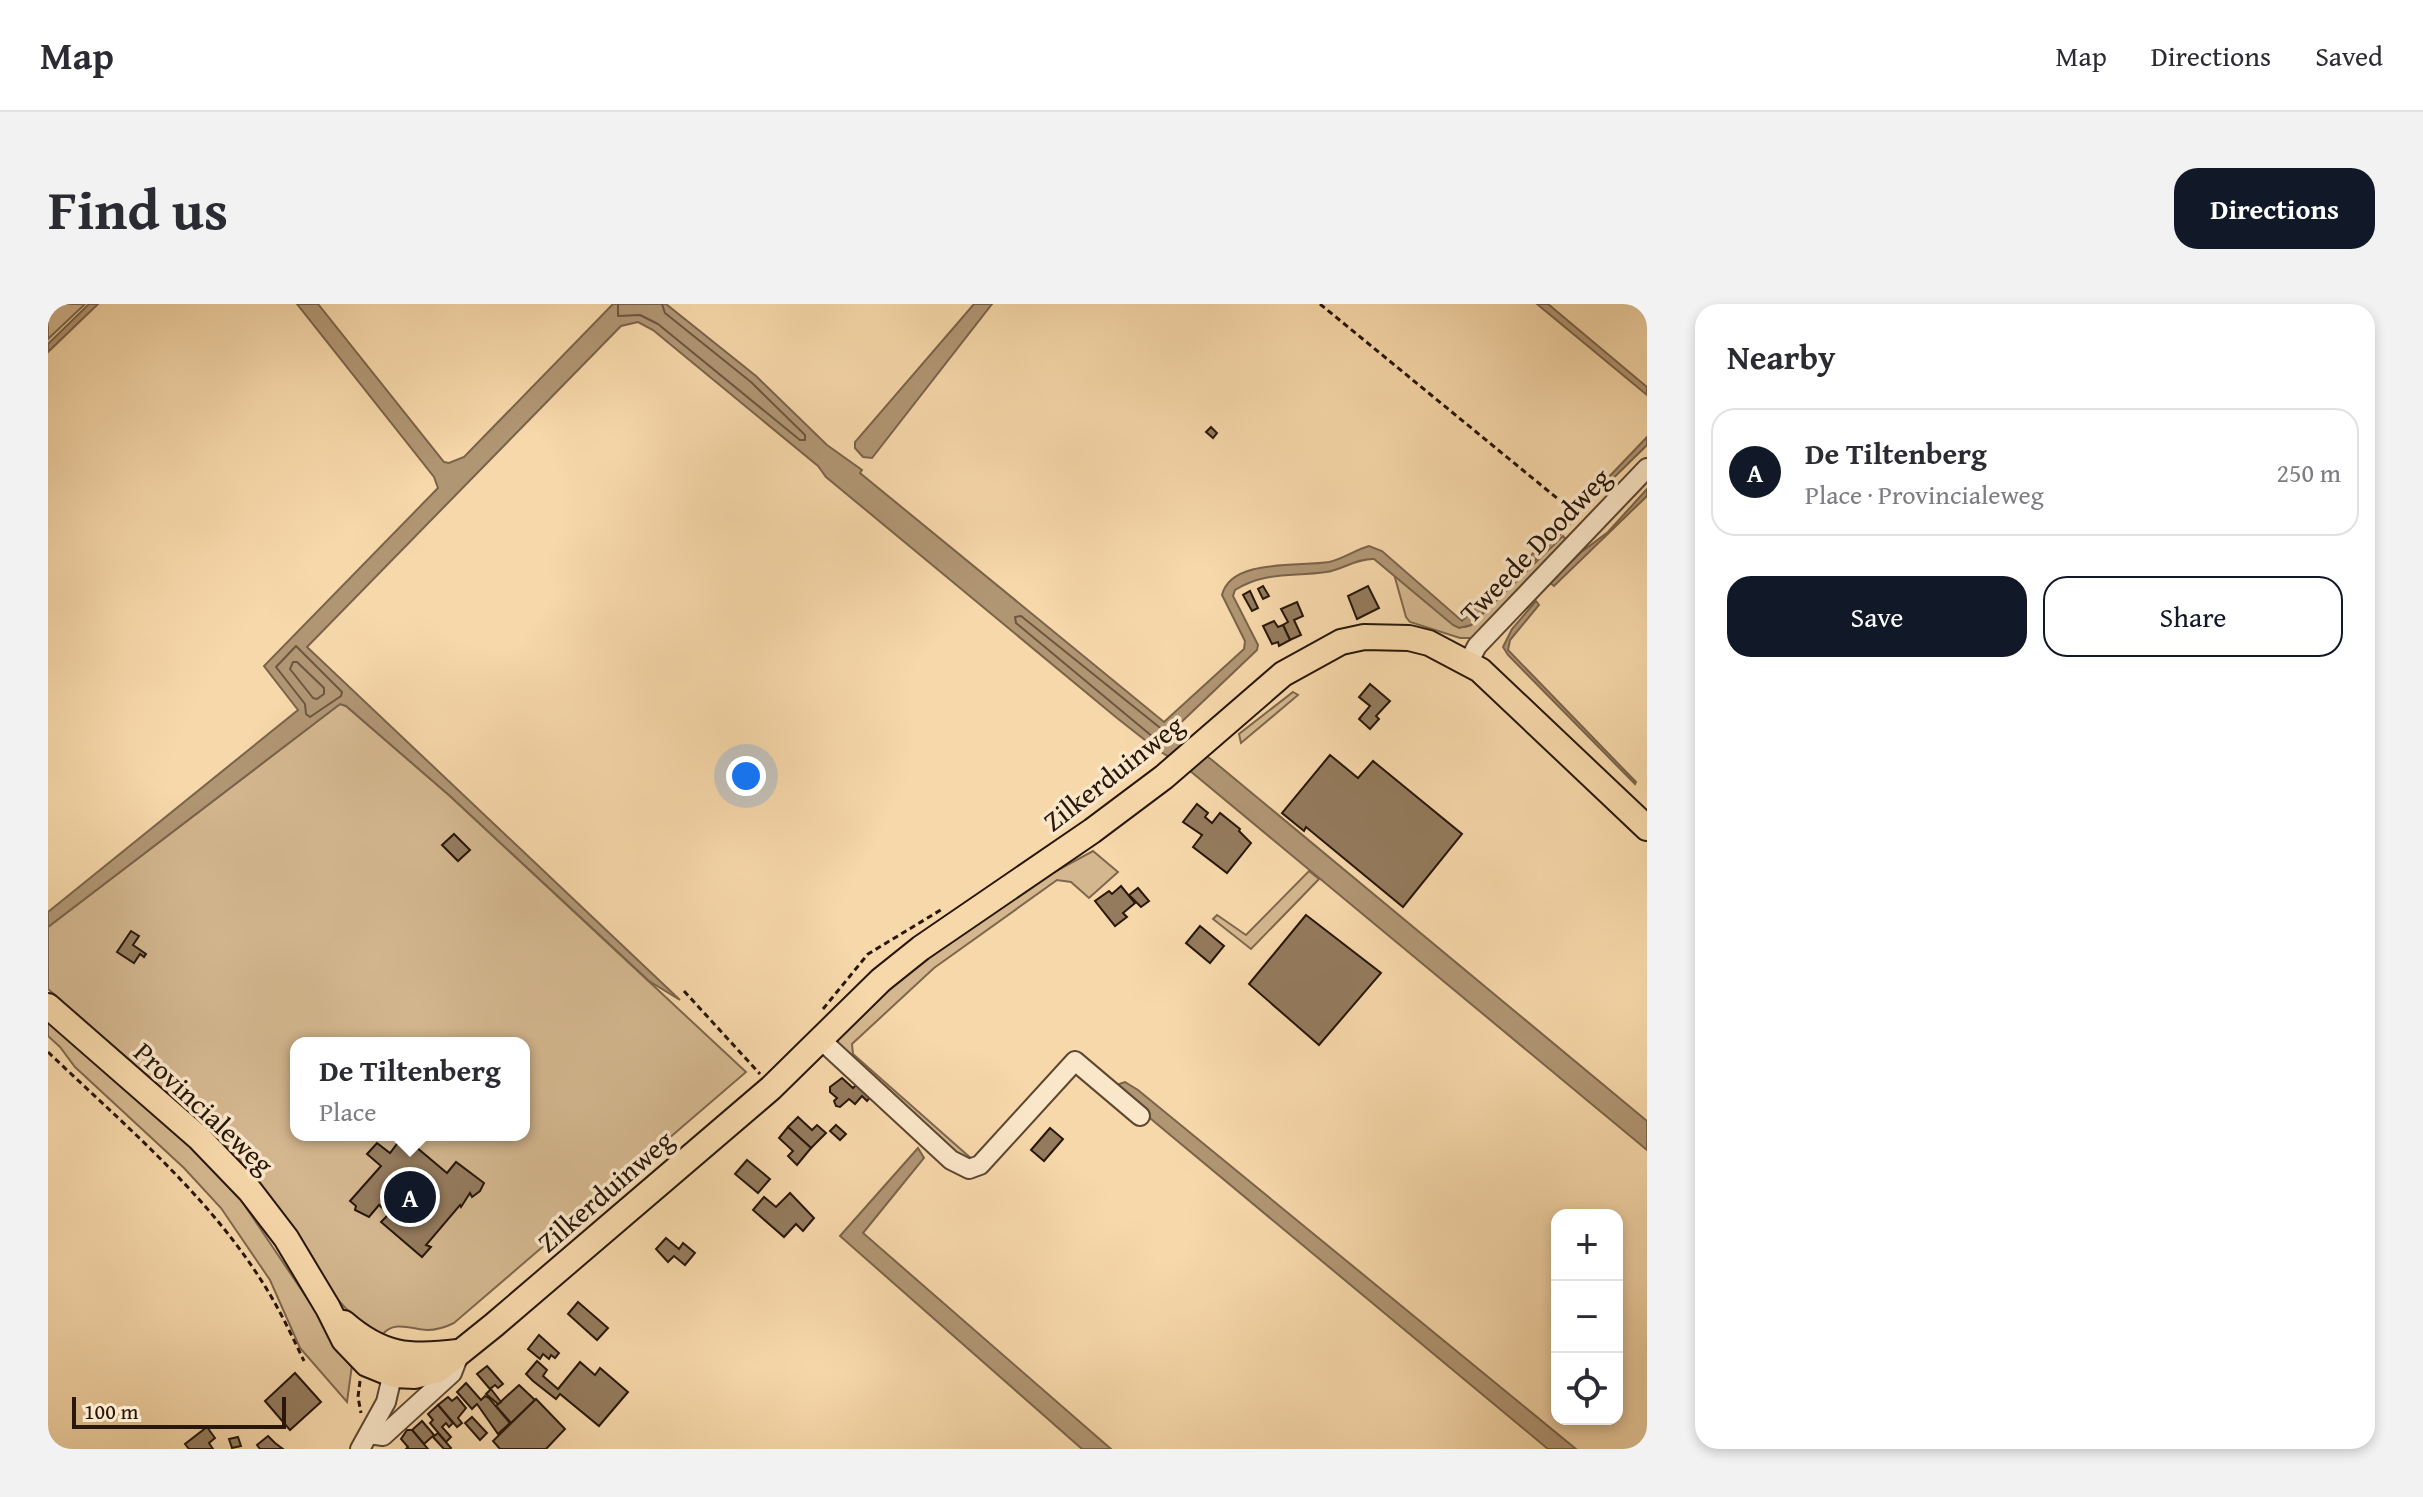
<!DOCTYPE html>
<meta charset="utf-8">
<style>
:root{--surface:#fff;--page:#f2f2f3;--text:#2b2b33;--muted:#7c7c81;--line:#e1e1e2;--accent:#111827}
body{margin:0;font-family:"Gentium Book Plus",serif;background:var(--page);color:var(--text)}
.controls{position:absolute;right:24px;bottom:24px;display:grid;overflow:hidden;border-radius:16px;box-shadow:0 4px 12px #0003}
.controls button{width:72px;height:72px;display:grid;place-items:center;padding:0;border:0;border-bottom:2px solid var(--line);background:var(--surface);color:var(--text);font:40px sans-serif}
.scale{position:absolute;left:24px;bottom:20px;width:214px;box-sizing:border-box;padding-left:8px;border:4px solid #28170a;border-top:0;font-size:22px;line-height:28px;white-space:nowrap;color:#28170a;-webkit-text-stroke:6px #fae6c8;paint-order:stroke}
.you{position:absolute;left:698px;top:472px;width:28px;height:28px;margin:-20px;border:6px solid #fff;border-radius:50%;background:#1a73e8;box-shadow:0 0 0 12px #1a73e833}
.badge{display:grid;place-items:center;width:52px;height:52px;border-radius:50%;background:var(--accent);color:#fff;font-size:26px;font-weight:700}
.pin{position:absolute;translate:-50% -50%;border:4px solid #fff;box-shadow:0 2px 8px #0006}
.popup{position:absolute;left:242px;top:733px;width:240px;height:104px;box-sizing:border-box;display:grid;place-content:center;border-radius:16px;background:var(--surface);filter:drop-shadow(0 2px 6px #0005);font-size:26px;white-space:nowrap;color:var(--muted)}
.popup b{font-size:30px;color:var(--text)}
.popup::after{content:'';position:absolute;left:50%;top:100%;margin-left:-16px;border:16px solid transparent;border-top-color:var(--surface)}
.list{margin:0;padding:0;list-style:none}
h2{display:flex;justify-content:space-between;align-items:center;height:104px;margin:0;padding:0 32px;font-size:34px}
h2 small{font-size:26px;font-weight:400;color:var(--muted)}
.list li{display:grid;grid-template-columns:52px 1fr auto;gap:24px;align-items:center;box-sizing:border-box;height:128px;margin:0 16px 16px;padding:0 16px;border:2px solid var(--line);border-radius:24px}
.list b{display:block;font-size:30px;white-space:nowrap}
.list p{margin:0;font-size:26px;white-space:nowrap;color:var(--muted)}
.list em{font-size:26px;font-style:normal;color:var(--muted)}
.actions{display:flex;gap:16px;padding:24px 32px}
.actions a{flex:1;padding:18px 0;border:2px solid var(--accent);border-radius:24px;text-align:center;font-size:28px;color:var(--accent)}
.actions .main{background:var(--accent);color:#fff}
.icon{flex:none;width:44px;height:44px;fill:none;stroke:currentColor;stroke-width:2;stroke-linecap:round;stroke-linejoin:round}
.map{position:relative;flex:none;width:1599px;height:1145px;overflow:hidden;border-radius:24px}
header{display:flex;align-items:center;gap:48px;box-sizing:border-box;height:112px;padding:0 40px;background:var(--surface);border-bottom:2px solid var(--line)}
header strong{font-size:38px}
nav{display:flex;gap:44px;margin-inline-start:auto;font-size:28px}
.intro{display:flex;align-items:center;justify-content:space-between;box-sizing:border-box;height:192px;padding:0 48px}
h1{margin:0;font-size:56px}
.button{padding:20px 36px;border-radius:24px;background:var(--accent);color:#fff;font-size:28px;font-weight:700}
main{display:flex;gap:48px;padding:0 48px}
aside{flex:1;background:var(--surface);border-radius:24px;box-shadow:0 4px 12px #0003}
.map>svg:first-child{display:block}
.green{fill:#d4b78f;stroke:#7e674c;stroke-width:2;fill-rule:evenodd}
.water{fill:#b19674;stroke:#7a634a;stroke-width:2}
.lines{fill:none;stroke-linecap:round;stroke-linejoin:round}
.shore{stroke:#6c563f;stroke-width:2}
.building{fill:#947b5d;stroke:#28170a;stroke-width:2}
.minor-casing{stroke:#5c4732;stroke-width:22}
.major-casing{stroke:#28170a;stroke-width:28}
.path{stroke:#28170a;stroke-width:3;stroke-dasharray:6 4;stroke-linecap:butt}
.minor{stroke:#fae6c8;stroke-width:18}
.major{stroke:#f7d8aa;stroke-width:24}
.labels{text-anchor:middle;stroke-width:7;stroke-linejoin:round;paint-order:stroke}
.street-label{font-size:28px;fill:#28170a;stroke:#fae6c8}
</style>
<header>
<strong>Map</strong>
<nav><a>Map</a><a>Directions</a><a>Saved</a></nav>
</header>
<div class="intro"><h1>Find us</h1><a class="button">Directions</a></div>
<main>
<div class="map">
<svg width="1599" height="1145" viewBox="0 0 1599 1145">
<rect width="100%" height="100%" fill="#f7d8aa"/>
<filter id="stains"><feTurbulence type="fractalNoise" baseFrequency=".0025" numOctaves="4"/><feColorMatrix values="0 0 0 0 .2 0 0 0 0 .09 0 0 0 0 .02 0 0 0 .5 -.17"/></filter>
<radialGradient id="worn" r=".72"><stop offset=".6" stop-color="#630" stop-opacity="0"/><stop offset="1" stop-color="#630" stop-opacity=".3"/></radialGradient>
<g class="green">
<path d="M0,0H37L0,35Z"/>
<path d="M1515,232L1520,238L1424,334H1412L1362,318L1358,313L1346,270L1407,321L1417,323L1423,321Z"/>
<path d="M1245,388L1250,391L1193,439L1191,430Z"/>
<path d="M292,400L298,402L402,492L698,768L406,1019C398,1023 389,1026 379,1026C363,1025 346,1016 334,1031L303,1010L290,996L232,906L183,845L0,685V623ZM248,739H476V831H248Z"/>
<path d="M1045,547L1070,568L1041,594L1023,578L1009,576L886,664L804,740L805,750L926,857L913,858L786,736L844,677L973,586Z"/>
<path d="M1261,567L1271,575L1203,645L1165,615L1169,611L1198,631Z"/>
<path d="M0,716L161,859L189,890L304,1061L299,1098L252,1044L222,976L173,904L136,864L27,763L12,743L0,732Z"/>
</g>
<g class="water">
<path d="M41,0H50L0,48V40Z"/>
<path d="M249,0H270L396,158L401,159L416,153L565,0H618L708,72L779,141L814,166L812,169L1116,418L1196,345L1197,337L1174,291C1183,254 1252,263 1281,258C1295,255 1307,246 1321,242L1334,247L1414,317L1521,215L1523,218L1520,223L1423,321L1411,324L1405,321L1326,255C1309,254 1294,266 1278,268C1244,273 1217,267 1187,286L1185,292L1210,341L1209,346L1124,427L1164,456L1599,817V846L1141,466L1107,444L1069,414L778,173L770,162L605,26L590,18L573,22L259,343L632,696L601,677L402,492L298,402L292,400L0,623V608L250,406L216,362L390,184L386,173Z"/>
<path d="M926,0H944L824,154L815,153L807,144V138Z"/>
<path d="M1489,0H1500L1599,83V91Z"/>
<path d="M1599,133V141L1535,204L1534,201Z"/>
<path d="M1599,185V192L1506,282L1502,279L1532,249L1560,228Z"/>
<path d="M1488,297L1491,301L1462,336L1460,346L1588,478L1587,480L1460,351L1455,343L1464,325Z"/>
<path d="M1077,778L1090,786L1528,1145H1500L1109,820L1069,786L1071,780Z"/>
<path d="M870,844L876,854L815,929L1063,1145H1034L792,932Z"/>
</g>
<g class="lines">
<g class="shore">
<path d="M570,0V12L592,11L610,20L752,136H757V131L703,78L617,9L614,0"/>
<path d="M973,312L1116,427L1120,439L1116,440L1111,438L968,319L967,313Z"/>
<path d="M248,342L294,388L293,392L262,413L258,410L257,400L228,363Z"/>
<path d="M245,358H249L276,384V390L269,395L265,394L242,365Z"/>
</g>
</g>
<g class="building">
<path d="M1163,123L1169,129L1165,134L1158,128Z"/>
<path d="M1215,282L1221,292L1215,295L1210,285Z"/>
<path d="M1320,282L1331,304L1309,315L1300,292Z"/>
<path d="M1202,287L1210,304L1204,307L1195,291Z"/>
<path d="M1249,298L1255,312L1246,316L1253,331L1242,336L1235,321L1240,318L1233,305Z"/>
<path d="M1226,317L1230,323L1235,321L1242,336L1231,342L1230,338L1224,340L1215,322Z"/>
<path d="M1322,380L1342,397L1328,412L1331,415L1322,425L1311,415L1322,402L1311,393Z"/>
<path d="M1282,451L1310,474L1325,457L1414,530L1355,603L1258,523L1256,527L1234,509Z"/>
<path d="M1149,500L1160,509L1157,513L1164,519L1172,509L1192,525L1191,527L1203,539L1179,569L1145,543L1154,531L1135,518Z"/>
<path d="M406,530L422,546L410,557L394,541Z"/>
<path d="M1073,582L1087,599L1075,609L1079,613L1067,622L1047,597L1061,587L1064,590Z"/>
<path d="M1090,584L1101,597L1093,603L1081,591Z"/>
<path d="M1258,611L1333,669L1271,741L1201,680Z"/>
<path d="M1152,622L1176,642L1162,659L1138,639Z"/>
<path d="M83,627L91,632L85,641L98,650L96,653L92,650L86,659L69,648Z"/>
<path d="M794,774L805,784L810,779L824,791L819,797L814,792L807,800L801,795L792,803L788,802L786,797L789,794L782,788V783Z"/>
<path d="M750,813L764,826L769,821L778,829L763,844L740,823Z"/>
<path d="M788,821L798,830L792,836L782,827Z"/>
<path d="M740,823L763,844L749,861L740,852L745,847L731,834Z"/>
<path d="M1002,824L1015,835L996,857L983,846Z"/>
<path d="M355,832L399,869L408,858L436,879L432,887L424,893L422,889L413,903L412,901L378,941L383,943L374,953L333,918L341,910L331,901L321,913L307,906L308,902L302,897L333,862L319,850L329,839L342,849Z"/>
<path d="M699,856L722,875L710,889L687,870Z"/>
<path d="M742,889L766,914L755,927L748,920L736,933L705,906L716,893L728,903Z"/>
<path d="M618,934L631,945L635,939L647,949L637,961L626,952L620,958L608,945Z"/>
<path d="M530,998L560,1024L549,1036L520,1010Z"/>
<path d="M491,1031L511,1049L507,1054L503,1051L501,1055L495,1050L492,1055L480,1045Z"/>
<path d="M489,1057L499,1066L495,1072L510,1085L532,1058L547,1071L552,1064L580,1088L551,1122L512,1090L508,1095L485,1077L478,1070Z"/>
<path d="M439,1062L455,1080L450,1084L447,1081L442,1085L429,1070Z"/>
<path d="M247,1069L273,1098L242,1126L217,1097Z"/>
<path d="M418,1079L433,1096L437,1092L441,1094L462,1119L450,1130L429,1100L424,1105L409,1088Z"/>
<path d="M471,1081L487,1096L463,1119L448,1102Z"/>
<path d="M443,1085L453,1098L450,1100L438,1090Z"/>
<path d="M400,1093L404,1097L409,1093L418,1104L410,1114L414,1119L409,1123L390,1101Z"/>
<path d="M488,1095L517,1125L498,1145H452L445,1137Z"/>
<path d="M390,1101L405,1119L401,1123L398,1119L394,1123L403,1133L398,1138L382,1119L385,1116L380,1110Z"/>
<path d="M424,1113L439,1129L432,1136L417,1119Z"/>
<path d="M374,1117L386,1131L376,1140L364,1126Z"/>
<path d="M159,1123L167,1134L161,1139L165,1145H141L137,1140Z"/>
<path d="M359,1126H364L380,1145H358L360,1143L353,1135Z"/>
<path d="M390,1129L403,1144L402,1145H396L385,1133Z"/>
<path d="M220,1132L227,1139L235,1145H212L209,1141Z"/>
<path d="M190,1133L193,1142L184,1144L181,1135Z"/>
</g>
<g class="lines">
<g class="minor-casing">
<g id="minor">
<path d="M1420,359L1429,342L1599,164"/>
<path d="M772,735L903,856L921,865L932,861L1027,757L1092,812"/>
<path d="M321,1130L335,1132L404,1069L409,1056"/>
<path d="M312,1145L338,1098L347,1060"/>
</g>
</g>
<g class="major-casing">
<g id="major">
<path d="M0,702L151,834L202,887L238,934L280,1004L296,1036L319,1060L346,1071L367,1072L390,1066L446,1021L723,784L833,676L873,644L1044,527L1116,473L1235,370L1293,338L1316,333L1361,334L1381,339L1432,366L1599,524"/>
<path d="M296,1019C334,1052 361,1054 410,1048"/>
</g>
</g>
<g class="path">
<path d="M1272,0L1532,213"/>
<path d="M636,687L712,770"/>
<path d="M775,705L820,650L896,604"/>
<path d="M0,748C74,819 157,888 213,976C230,1002 243,1030 256,1057"/>
<path d="M312,1077L310,1093L313,1109"/>
</g>
<use href="#minor" class="minor"/>
<use href="#major" class="major"/>
</g>
<g class="labels">
<g class="street-label">
<text transform="translate(1487 241) rotate(-46)" y="10">Tweede Doodweg</text>
<text transform="translate(1065 469) rotate(-38)" y="10">Zilkerduinweg</text>
<text transform="translate(156 804) rotate(43)" y="10">Provincialeweg</text>
<text transform="translate(557 887) rotate(-41)" y="10">Zilkerduinweg</text>
</g>
</g>
<rect width="100%" height="100%" filter="url(#stains)"/>
<rect width="100%" height="100%" fill="url(#worn)"/>
</svg>
<div class="controls">
<button>+</button>
<button>−</button>
<button><svg class="icon" aria-label="locate" viewBox="0 0 24 24"><circle cx="12" cy="12" r="6"/><path d="M12 2v4M12 18v4M2 12h4M18 12h4"/></svg></button>
</div>
<div class="scale">100 m</div>
<div class="you"></div>
<div class="pin badge" style="left:362px;top:893px">A</div>
<div class="popup"><b>De Tiltenberg</b>Place</div>
</div>
<aside>
<h2>Nearby<small></small></h2>
<ul class="list">
<li><span class="badge">A</span><div><b>De Tiltenberg</b><p>Place · Provincialeweg</p></div><em>250 m</em></li>
</ul>
<div class="actions"><a class="main">Save</a><a>Share</a></div>
</aside>
</main>
